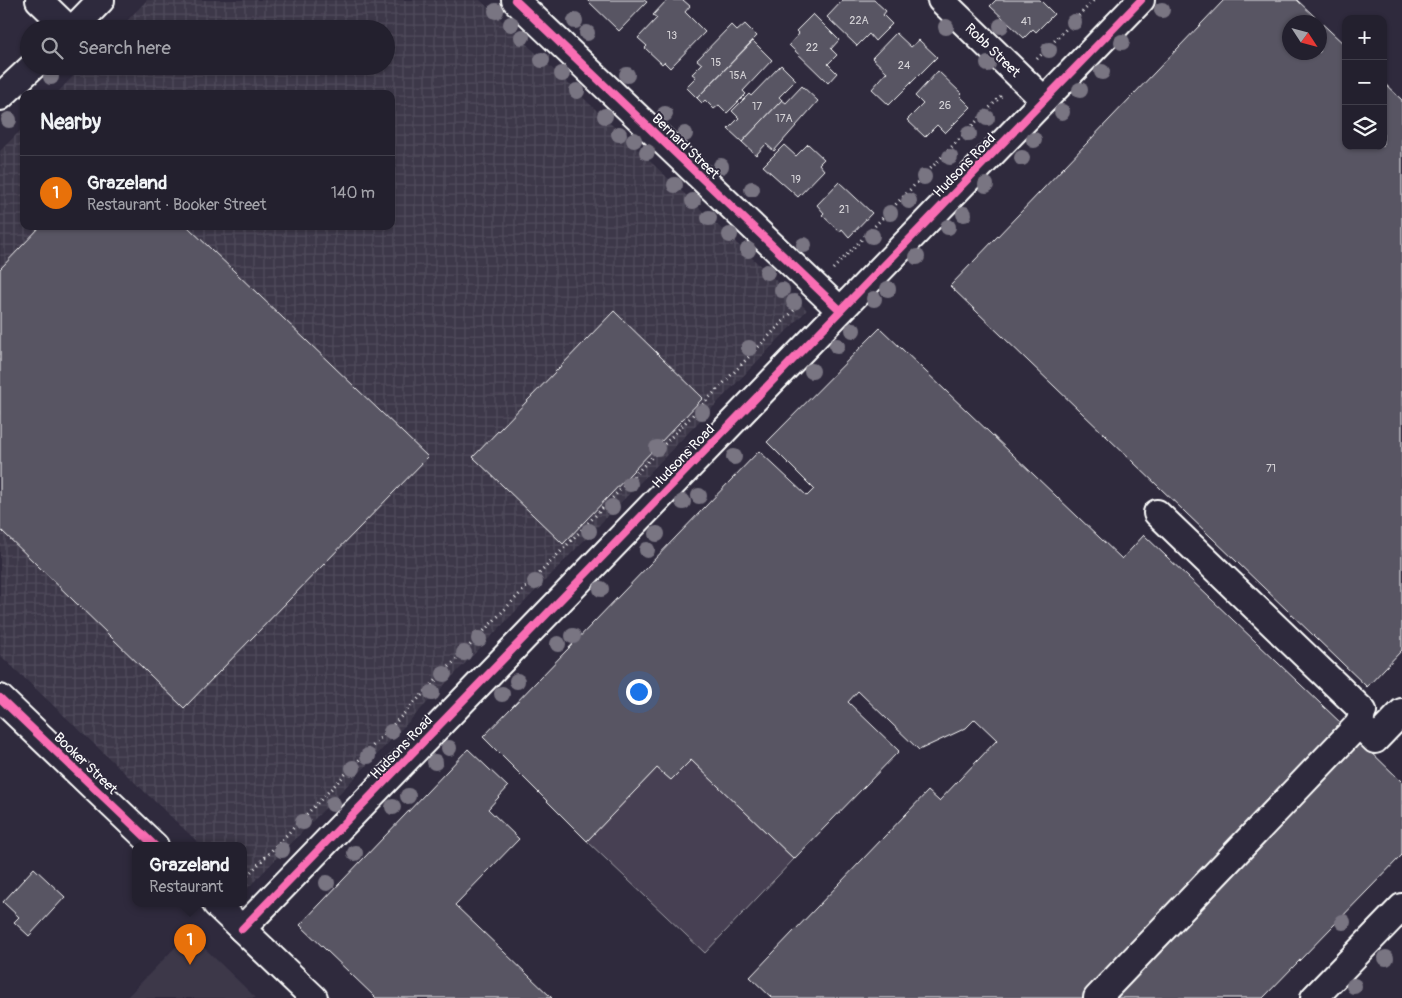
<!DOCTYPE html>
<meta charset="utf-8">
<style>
:root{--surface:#23202e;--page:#2b2836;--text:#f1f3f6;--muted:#a3a3aa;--line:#403e4a;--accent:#d93025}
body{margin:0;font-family:Pangolin,sans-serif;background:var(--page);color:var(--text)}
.controls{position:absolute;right:15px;top:15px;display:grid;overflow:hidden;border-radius:10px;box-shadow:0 1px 4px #0004}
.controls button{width:45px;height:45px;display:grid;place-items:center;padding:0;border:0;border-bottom:1px solid var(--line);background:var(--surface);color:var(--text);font:25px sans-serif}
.compass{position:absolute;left:1282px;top:15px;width:45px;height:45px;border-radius:50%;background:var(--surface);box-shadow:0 1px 4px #0004;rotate:126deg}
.you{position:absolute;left:638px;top:691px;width:18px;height:18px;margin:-12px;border:4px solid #fff;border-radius:50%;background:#1a73e8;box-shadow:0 0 0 8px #1a73e833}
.badge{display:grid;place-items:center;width:32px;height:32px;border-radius:50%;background:var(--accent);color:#fff;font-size:16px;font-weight:700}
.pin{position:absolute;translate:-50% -41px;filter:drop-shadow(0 1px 2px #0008)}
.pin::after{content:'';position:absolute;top:26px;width:18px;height:15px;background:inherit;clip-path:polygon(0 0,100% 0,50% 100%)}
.popup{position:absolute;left:132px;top:842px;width:115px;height:65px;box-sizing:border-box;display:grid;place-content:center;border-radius:10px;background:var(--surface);filter:drop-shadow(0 1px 4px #0005);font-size:16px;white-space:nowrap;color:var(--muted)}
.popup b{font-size:19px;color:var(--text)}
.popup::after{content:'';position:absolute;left:50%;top:100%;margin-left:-10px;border:10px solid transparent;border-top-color:var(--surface)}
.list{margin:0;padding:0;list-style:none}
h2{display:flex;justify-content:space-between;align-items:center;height:65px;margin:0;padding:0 20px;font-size:21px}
h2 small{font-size:16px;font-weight:400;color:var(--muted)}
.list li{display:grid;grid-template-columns:32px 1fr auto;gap:15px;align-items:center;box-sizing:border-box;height:75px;padding:0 20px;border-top:1px solid var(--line)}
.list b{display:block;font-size:19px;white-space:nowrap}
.list p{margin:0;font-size:16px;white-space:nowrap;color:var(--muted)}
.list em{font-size:16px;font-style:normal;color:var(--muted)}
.icon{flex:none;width:28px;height:28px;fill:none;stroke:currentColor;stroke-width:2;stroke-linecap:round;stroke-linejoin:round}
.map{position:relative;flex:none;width:1402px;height:998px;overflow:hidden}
.search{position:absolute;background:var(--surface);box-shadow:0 1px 4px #0004;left:20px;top:20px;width:375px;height:55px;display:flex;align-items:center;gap:12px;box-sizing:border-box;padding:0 18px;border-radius:28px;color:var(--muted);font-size:19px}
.panel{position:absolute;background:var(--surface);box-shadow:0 1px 4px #0004;left:20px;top:90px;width:375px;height:140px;border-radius:10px}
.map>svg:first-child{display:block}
.built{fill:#3c3749}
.industrial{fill:url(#industrial-grid)}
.grass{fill:#464152;stroke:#a2a0a8}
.building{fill:#595564;stroke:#fff;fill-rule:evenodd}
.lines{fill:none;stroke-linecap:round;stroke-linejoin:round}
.minor-casing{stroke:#fff;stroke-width:30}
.path{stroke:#fff;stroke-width:3;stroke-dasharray:1 4;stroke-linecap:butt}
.minor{stroke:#2f2a3d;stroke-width:26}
.cycleway-casing{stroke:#2f2a3d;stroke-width:11}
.cycleway{stroke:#f96db3;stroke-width:8}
.tree{fill:#797582}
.labels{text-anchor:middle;stroke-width:4;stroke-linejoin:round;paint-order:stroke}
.number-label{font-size:11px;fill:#d6d4d8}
.street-label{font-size:14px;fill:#fff;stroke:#2f2a3d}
</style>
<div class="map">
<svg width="1402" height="998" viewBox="0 0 1402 998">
<defs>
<pattern id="industrial-grid" width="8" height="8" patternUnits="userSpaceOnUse" patternTransform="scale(1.25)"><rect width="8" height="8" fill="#3c3749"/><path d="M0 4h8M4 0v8" fill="none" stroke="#504b5b"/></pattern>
</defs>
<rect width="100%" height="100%" fill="#2f2a3d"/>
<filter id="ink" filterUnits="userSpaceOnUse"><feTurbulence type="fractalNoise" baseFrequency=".02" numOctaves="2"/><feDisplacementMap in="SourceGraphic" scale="10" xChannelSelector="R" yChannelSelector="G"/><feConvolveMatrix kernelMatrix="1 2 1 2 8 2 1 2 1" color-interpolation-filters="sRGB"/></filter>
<g filter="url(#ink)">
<path class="built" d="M189,933L256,998H126Z"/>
<path class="industrial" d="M147,0H480L807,310L247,889L244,886V846H202L0,655V151L24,127V226H391V94H56L83,66H386V29H119Z"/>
<path class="grass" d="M691,760L794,859L705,953L587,841L657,768L671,780Z"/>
<g class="building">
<path d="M587,0H644L647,2L619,31Z"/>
<path d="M667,0H683L690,6L685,12L705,32L670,68L664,62L662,64L645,48L647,46L638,38L657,18L653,15Z"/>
<path d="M843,0H874L886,11L883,15L892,24L875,41L869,34L857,46L827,17Z"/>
<path d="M996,0H1040L1054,14L1036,32L1033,29L1024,38L990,6Z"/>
<path d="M1224,0H1297L1346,46V146H1383V82L1402,100V650L1367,687L950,286ZM1290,22H1320V52H1290Z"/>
<path d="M813,14L839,40L831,49L837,55L828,64L837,73L828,83L789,45L799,34L796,31Z"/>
<path d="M745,24L757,36L697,98L686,87L696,77L692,74L702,64L697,60L731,25L737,31Z"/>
<path d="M896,33L911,47L919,40L937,57L889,105L872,89L887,72L872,58Z"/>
<path d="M753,41L772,60L743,91L746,94L727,113L719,105L714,109L705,100L702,103L697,98Z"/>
<path d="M781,65L796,80L779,97L782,100L742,142L728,129L739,118L732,111L749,94L751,96Z"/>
<path d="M938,71L962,94L960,96L971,107L945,133L937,125L925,137L907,120L923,104L915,96Z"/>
<path d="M802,86L818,101L774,151L766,144L756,155L742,142L782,100L786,103Z"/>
<path d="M808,144L824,159L819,164L824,170L798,197L763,166L784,145L796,156Z"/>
<path d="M839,182L872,213L849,237L842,229L840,232L822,215L824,213L817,205Z"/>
<path d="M41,226H187L428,457L184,708L0,529V269Z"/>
<path d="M614,311L703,398L563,544L473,457Z"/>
<path d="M880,328L1122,559L1144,535L1344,726L1085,998H772L750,977L928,791L939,801L997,740L975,719L966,728L919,750L858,691L848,702L899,751L794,859L691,760L671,780L657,768L587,841L483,737L759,451L807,496L814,489L767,442Z"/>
<path d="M1361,742L1402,782V855L1263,998H1112Z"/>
<path d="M468,749L508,787L488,809L519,839L455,905L552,998H376L300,925Z"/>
<path d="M34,868L65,897L29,936L14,922L19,917L3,902Z"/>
</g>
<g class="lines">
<g class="minor-casing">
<g id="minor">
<path d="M39,0L69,29"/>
<path d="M515,0L840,310"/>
<path d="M941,0L1044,100"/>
<path d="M73,29L101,0"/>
<path d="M0,97L33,66"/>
<path d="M1157,513L1363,711L1359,724L1375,740L1402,712"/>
<path d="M0,698L155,846"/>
<path d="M216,904L314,998"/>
<path d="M242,929L1141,0"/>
<path d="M1097,998L1359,724"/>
<path d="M1314,998L1402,907"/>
</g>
</g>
<g class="path">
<path d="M1037,59L1094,0"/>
<path d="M833,269L1003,94"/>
<path d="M244,879L798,306"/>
</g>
<use href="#minor" class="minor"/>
<g class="cycleway-casing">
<g id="cycleway">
<path d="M515,0L840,310"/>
<path d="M0,698L155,846"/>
<path d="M242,929L1141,0"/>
</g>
</g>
<use href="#cycleway" class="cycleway"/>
</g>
<g class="tree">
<circle cx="1162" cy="10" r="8"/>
<circle cx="496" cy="11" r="8"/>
<circle cx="575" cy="21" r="8"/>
<circle cx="1074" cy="22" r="8"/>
<circle cx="511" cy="24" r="8"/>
<circle cx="1001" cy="26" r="8"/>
<circle cx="946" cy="27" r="8"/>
<circle cx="587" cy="33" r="8"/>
<circle cx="522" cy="37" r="8"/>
<circle cx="1122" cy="42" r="8"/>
<circle cx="1049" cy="50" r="8"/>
<circle cx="542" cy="60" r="8"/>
<circle cx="988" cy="64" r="8"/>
<circle cx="1102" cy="72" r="8"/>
<circle cx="562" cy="74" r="8"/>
<circle cx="627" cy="75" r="8"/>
<circle cx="51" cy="77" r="8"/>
<circle cx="1080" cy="90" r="8"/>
<circle cx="577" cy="91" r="8"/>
<circle cx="1062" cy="112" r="8"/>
<circle cx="665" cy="114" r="8"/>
<circle cx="605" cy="116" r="8"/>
<circle cx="987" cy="118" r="8"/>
<circle cx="9" cy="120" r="8"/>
<circle cx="619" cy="134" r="8"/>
<circle cx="685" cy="134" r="8"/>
<circle cx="969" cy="134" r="8"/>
<circle cx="634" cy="140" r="8"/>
<circle cx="1034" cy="140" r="8"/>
<circle cx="647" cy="152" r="8"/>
<circle cx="950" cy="157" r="8"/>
<circle cx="1022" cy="158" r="8"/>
<circle cx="721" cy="166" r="8"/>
<circle cx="924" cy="177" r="8"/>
<circle cx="675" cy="185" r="8"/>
<circle cx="986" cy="185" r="8"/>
<circle cx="752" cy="189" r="8"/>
<circle cx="693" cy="201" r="8"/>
<circle cx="909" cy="201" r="8"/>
<circle cx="890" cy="213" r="8"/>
<circle cx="964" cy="214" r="8"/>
<circle cx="709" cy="218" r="8"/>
<circle cx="948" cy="227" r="8"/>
<circle cx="730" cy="235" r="8"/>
<circle cx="872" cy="236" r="8"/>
<circle cx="804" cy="245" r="8"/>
<circle cx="748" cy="250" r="8"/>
<circle cx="917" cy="257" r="8"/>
<circle cx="767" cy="272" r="8"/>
<circle cx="888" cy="289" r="8"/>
<circle cx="782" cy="290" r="8"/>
<circle cx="874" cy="299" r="8"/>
<circle cx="794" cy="302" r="8"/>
<circle cx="853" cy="330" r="8"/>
<circle cx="837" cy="346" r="8"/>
<circle cx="749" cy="348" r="8"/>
<circle cx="812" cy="371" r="8"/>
<circle cx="702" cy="412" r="8"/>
<circle cx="657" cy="448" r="8"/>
<circle cx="734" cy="457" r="8"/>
<circle cx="630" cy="484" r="8"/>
<circle cx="699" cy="496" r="8"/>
<circle cx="683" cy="502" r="8"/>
<circle cx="612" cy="507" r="8"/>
<circle cx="589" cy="531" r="8"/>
<circle cx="657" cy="534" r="8"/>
<circle cx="647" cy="550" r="8"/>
<circle cx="535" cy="582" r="8"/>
<circle cx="601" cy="589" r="8"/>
<circle cx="573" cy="636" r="8"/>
<circle cx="479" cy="639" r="8"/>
<circle cx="558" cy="644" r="8"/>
<circle cx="464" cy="653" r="8"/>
<circle cx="444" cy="674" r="8"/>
<circle cx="517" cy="681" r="8"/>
<circle cx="432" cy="693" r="8"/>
<circle cx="502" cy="694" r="8"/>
<circle cx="391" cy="732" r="8"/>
<circle cx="449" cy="748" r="8"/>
<circle cx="368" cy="756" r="8"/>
<circle cx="435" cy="762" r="8"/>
<circle cx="353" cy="768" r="8"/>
<circle cx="408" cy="796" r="8"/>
<circle cx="333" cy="804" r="8"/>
<circle cx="393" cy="807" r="8"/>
<circle cx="303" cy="822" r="8"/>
<circle cx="282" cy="850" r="8"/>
<circle cx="355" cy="853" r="8"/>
<circle cx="327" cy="883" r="8"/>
<circle cx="1343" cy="922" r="8"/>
<circle cx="1386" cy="958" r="8"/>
<circle cx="1354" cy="986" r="8"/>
</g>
</g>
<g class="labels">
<g class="number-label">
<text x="859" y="24">22A</text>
<text x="1026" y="25">41</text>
<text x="672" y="39">13</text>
<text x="812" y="51">22</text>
<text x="716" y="66">15</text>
<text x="904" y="69">24</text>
<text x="738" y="79">15A</text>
<text x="945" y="109">26</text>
<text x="757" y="110">17</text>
<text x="784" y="122">17A</text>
<text x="796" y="183">19</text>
<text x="844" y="213">21</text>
<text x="1271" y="472">71</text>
</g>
<g class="street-label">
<text transform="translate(993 50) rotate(44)" y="5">Robb Street</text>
<text transform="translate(686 146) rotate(44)" y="5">Bernard Street</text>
<text transform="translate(964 165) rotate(-46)" y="5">Hudsons Road</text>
<text transform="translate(683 456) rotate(-46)" y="5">Hudsons Road</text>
<text transform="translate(401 747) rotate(-46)" y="5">Hudsons Road</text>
<text transform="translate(86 763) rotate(44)" y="5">Booker Street</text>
</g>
</g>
</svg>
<div class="controls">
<button>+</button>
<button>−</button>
<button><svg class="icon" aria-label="layers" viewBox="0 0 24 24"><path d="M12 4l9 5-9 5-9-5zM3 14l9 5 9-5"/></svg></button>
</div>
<svg class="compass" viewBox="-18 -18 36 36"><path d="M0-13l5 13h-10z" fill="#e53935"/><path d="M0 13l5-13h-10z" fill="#a3a3aa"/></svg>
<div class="you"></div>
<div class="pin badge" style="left:190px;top:965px;background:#e8710a">1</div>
<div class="popup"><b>Grazeland</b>Restaurant</div>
<div class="search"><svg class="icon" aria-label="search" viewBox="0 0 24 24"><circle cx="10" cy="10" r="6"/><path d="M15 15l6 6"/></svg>Search here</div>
<section class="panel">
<h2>Nearby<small></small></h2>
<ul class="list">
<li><span class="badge" style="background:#e8710a">1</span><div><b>Grazeland</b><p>Restaurant · Booker Street</p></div><em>140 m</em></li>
</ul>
</section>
</div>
